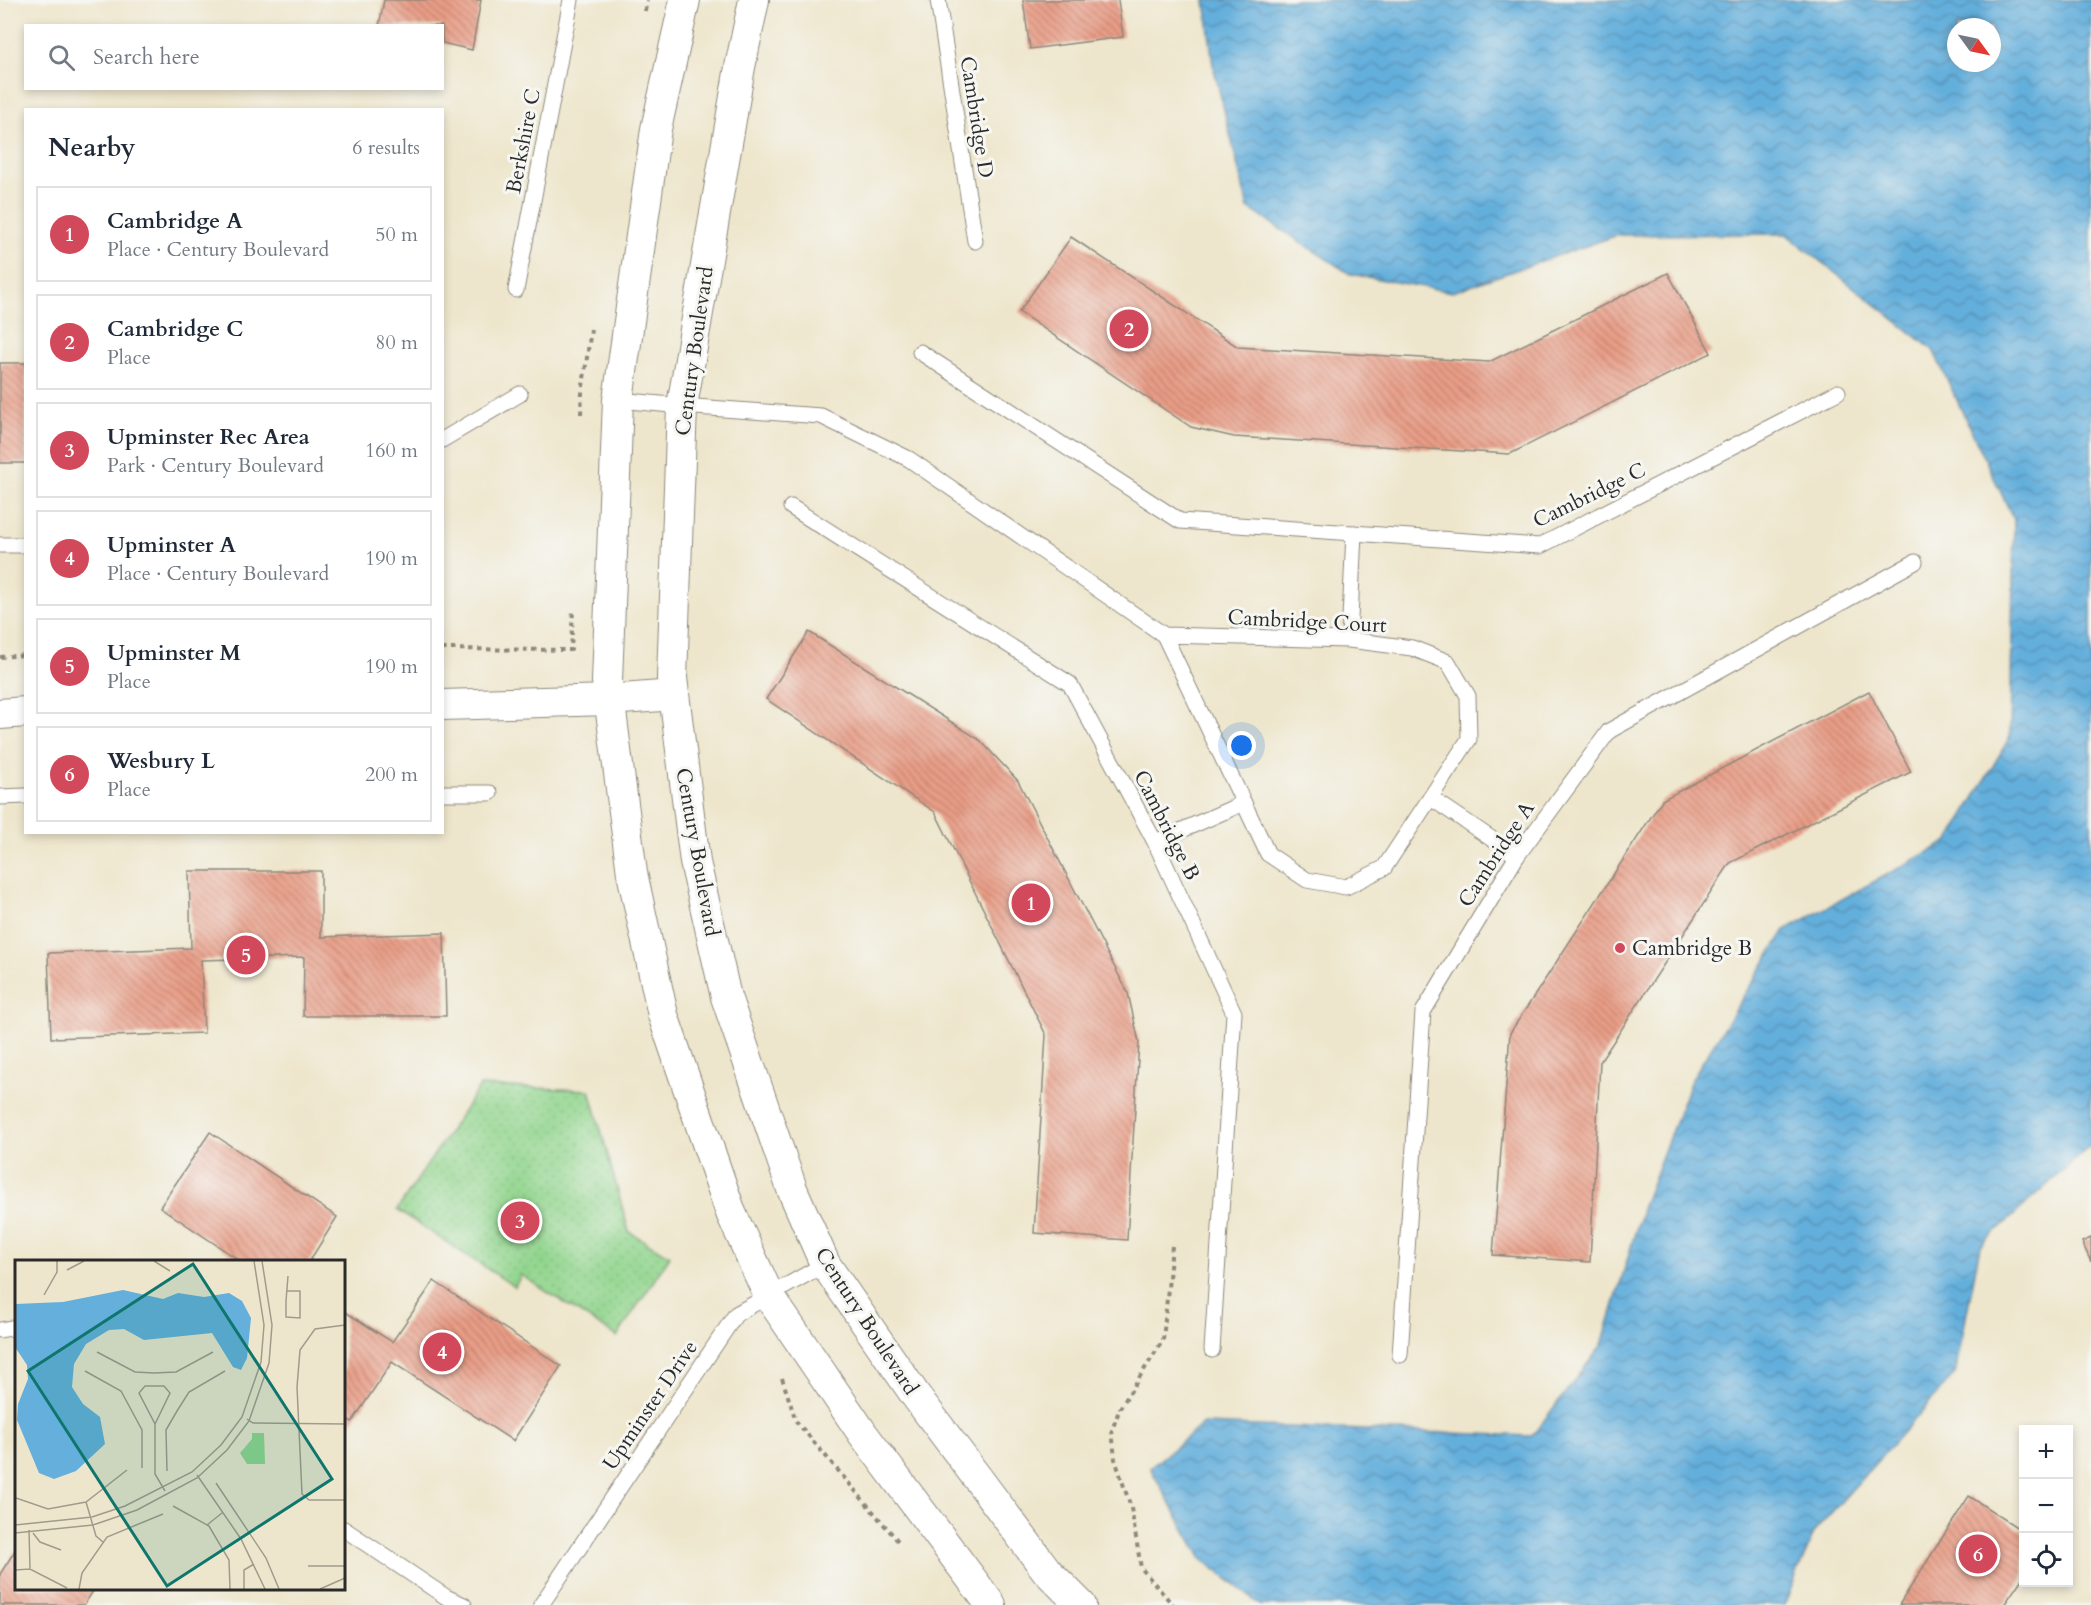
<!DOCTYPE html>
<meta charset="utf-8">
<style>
:root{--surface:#fff;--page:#f2f2f3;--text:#1f2937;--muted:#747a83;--line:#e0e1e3;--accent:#d1495b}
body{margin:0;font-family:Cardo,serif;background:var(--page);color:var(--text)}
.controls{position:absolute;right:18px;bottom:18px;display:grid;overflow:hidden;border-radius:0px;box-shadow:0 3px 9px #0003}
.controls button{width:54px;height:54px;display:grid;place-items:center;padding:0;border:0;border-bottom:2px solid var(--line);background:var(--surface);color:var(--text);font:30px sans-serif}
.compass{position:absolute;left:1947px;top:18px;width:54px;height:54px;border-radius:50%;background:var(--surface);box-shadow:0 3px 9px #0003;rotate:123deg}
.you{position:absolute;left:1242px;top:746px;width:21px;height:21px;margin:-15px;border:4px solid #fff;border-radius:50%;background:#1a73e8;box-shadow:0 0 0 9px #1a73e833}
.badge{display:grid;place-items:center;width:39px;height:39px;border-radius:50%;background:var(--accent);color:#fff;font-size:20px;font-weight:700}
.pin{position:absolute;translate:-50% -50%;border:3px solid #fff;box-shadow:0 2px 6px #0006}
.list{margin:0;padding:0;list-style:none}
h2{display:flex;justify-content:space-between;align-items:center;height:78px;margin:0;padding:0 24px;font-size:26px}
h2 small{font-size:20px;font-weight:400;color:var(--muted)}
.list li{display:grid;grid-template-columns:39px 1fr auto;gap:18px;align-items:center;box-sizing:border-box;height:96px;margin:0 12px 12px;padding:0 12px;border:2px solid var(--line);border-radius:0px}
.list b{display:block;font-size:22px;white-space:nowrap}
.list p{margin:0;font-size:20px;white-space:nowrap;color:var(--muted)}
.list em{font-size:20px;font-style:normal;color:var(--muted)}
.icon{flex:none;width:33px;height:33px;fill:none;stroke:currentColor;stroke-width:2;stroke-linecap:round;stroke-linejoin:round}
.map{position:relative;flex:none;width:2091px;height:1605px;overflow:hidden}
.search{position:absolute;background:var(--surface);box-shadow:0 3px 9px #0003;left:24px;top:24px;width:420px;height:66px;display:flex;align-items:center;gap:15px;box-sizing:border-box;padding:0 21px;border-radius:0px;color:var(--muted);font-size:22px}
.panel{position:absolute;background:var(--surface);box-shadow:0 3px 9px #0003;left:24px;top:108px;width:420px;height:726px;border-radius:0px}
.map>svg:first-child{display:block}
.green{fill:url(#green-dots);stroke:#5e805c;stroke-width:1.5}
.water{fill:url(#water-waves);stroke:#486d84;stroke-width:1.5;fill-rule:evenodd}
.building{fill:url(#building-back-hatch)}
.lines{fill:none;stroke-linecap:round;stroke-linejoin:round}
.service-casing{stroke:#8c887c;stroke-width:17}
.minor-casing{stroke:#8c887c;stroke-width:32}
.path{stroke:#8c887c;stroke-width:4;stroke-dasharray:4.5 4.5;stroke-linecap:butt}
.service{stroke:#fff;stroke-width:15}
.minor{stroke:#fff;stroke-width:30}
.poi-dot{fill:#d1495b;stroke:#f6f6f2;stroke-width:2}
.labels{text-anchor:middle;stroke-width:6;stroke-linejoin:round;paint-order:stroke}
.street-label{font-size:21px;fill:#2b2b2b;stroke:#f6f6f2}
.poi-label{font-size:21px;fill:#2b2b2b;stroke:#f6f6f2;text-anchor:start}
.inset-road{fill:none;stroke:#a09b8c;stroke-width:1.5}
.view{fill:#0f766e;fill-opacity:0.15;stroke:#0f766e;stroke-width:3}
.inset-edge{fill:none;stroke:#2b2b2b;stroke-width:3}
</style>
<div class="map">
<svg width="2091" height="1605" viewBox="0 0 2091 1605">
<defs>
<pattern id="green-dots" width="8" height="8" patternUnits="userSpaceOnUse" patternTransform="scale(1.5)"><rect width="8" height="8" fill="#91d58d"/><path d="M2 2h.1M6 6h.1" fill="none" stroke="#7db77a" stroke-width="1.8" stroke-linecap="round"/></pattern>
<pattern id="water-waves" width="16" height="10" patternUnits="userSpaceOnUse" patternTransform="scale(1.5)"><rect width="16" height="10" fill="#64afdc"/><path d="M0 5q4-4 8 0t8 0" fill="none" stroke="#538fb3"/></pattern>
<pattern id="building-back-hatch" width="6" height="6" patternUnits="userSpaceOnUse" patternTransform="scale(1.5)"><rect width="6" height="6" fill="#e99d86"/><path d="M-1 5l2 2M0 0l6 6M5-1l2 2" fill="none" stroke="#bd806e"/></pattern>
</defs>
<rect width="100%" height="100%" fill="#f6f6f2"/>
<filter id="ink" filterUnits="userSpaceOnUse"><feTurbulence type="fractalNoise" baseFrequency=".0167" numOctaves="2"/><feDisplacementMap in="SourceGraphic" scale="12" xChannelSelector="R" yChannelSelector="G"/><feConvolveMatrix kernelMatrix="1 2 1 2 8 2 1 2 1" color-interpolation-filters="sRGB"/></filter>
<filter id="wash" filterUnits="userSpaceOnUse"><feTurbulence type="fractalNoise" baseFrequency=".008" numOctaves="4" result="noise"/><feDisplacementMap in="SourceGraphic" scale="24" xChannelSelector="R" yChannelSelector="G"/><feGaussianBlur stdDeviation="1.35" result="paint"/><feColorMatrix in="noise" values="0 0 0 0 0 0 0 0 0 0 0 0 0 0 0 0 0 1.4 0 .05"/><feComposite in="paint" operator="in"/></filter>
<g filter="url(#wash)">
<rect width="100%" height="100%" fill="#eee6cc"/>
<path class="green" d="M480,1086L590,1090L629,1232L670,1256L617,1337L521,1275L515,1287L397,1210Z"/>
<path class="water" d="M1205,0H2091V1145L1980,1246L1955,1374L1815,1531L1784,1605H1260L1202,1559L1150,1468L1203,1424L1532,1436L1602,1345L1643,1206L1691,1080L1785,930L1949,841L2010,737L2014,520L1933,350L1786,234L1618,235L1452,292L1350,274L1248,208L1213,65ZM1956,27H1992V63H1956Z"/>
<g id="blocks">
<g class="building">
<path d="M384,0H481L472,50L442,43V26H379Z"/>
<path d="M1023,0H1118L1123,37L1030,49Z"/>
<path d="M1071,237L1238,347L1489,362L1668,273L1711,353L1510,454L1234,437L1191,427L1019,312Z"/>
<rect x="0" y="363" width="26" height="100"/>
<path d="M809,632L980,740L1018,781L1128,993L1139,1042L1127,1240L1034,1233L1046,1035L935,812L766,699Z"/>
<path d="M1869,691L1911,772L1730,863L1600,1062L1590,1262L1493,1255L1510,1033L1662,800Z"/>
<path d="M189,871H321V937L444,933L446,1016H303L304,957L201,960L204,1033L51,1038L48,953L191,948Z"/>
<path d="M210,1132L337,1217L309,1262H242L160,1207Z"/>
<path d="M2091,1238V1262L2082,1242Z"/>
<path d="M434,1281L561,1366L513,1441L392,1362L352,1422L344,1417V1311L392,1342Z"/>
<path d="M1969,1496L2024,1532V1576L2004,1605H1899Z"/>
<path d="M16,1549V1588H95L84,1605H0V1574Z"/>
</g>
</g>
</g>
<g filter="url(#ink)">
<use href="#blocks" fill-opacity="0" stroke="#8c887c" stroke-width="1.5"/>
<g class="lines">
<g class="service-casing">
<g id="service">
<path d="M938,0L975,241"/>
<path d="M516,290L571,0"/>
<path d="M920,352L1180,521L1540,546L1838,392"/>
<path d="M618,400L682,406L821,416L909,459L1164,635L1349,640L1412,648L1448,662L1468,696L1469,739L1384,868L1346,887L1307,880L1268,854L1164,635"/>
<path d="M442,440L520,394"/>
<path d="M791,507L1070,684L1155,842L1234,1013L1212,1350"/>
<path d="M0,545H26"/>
<path d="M1349,640L1354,533"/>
<path d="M442,793H490"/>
<path d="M0,797L26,796"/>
<path d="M1431,798L1517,856"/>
<path d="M1155,842L1244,803"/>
<path d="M0,1330L16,1327"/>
<path d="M1400,1355L1423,1012L1517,856L1609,731L1915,562"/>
<path d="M344,1529L446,1597L464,1605"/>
<path d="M541,1605L736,1314L825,1264"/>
</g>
</g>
<g class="minor-casing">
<g id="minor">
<path d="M685,0L656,129L618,400L607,681L632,873L663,1015L731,1213L769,1296L863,1434L991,1605"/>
<path d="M754,0L740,67L682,406L672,678L695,862L726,997L792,1189L825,1264L916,1396L1047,1571L1081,1605"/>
<path d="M442,705L609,700L674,695"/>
<path d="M0,714L26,712"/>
</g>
</g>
<g class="path">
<path d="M645,11L647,0"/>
<path d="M581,414L582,393L591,329"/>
<path d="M442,649L571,650L573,610"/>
<path d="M0,657L26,655"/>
<path d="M1172,1246L1163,1340L1120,1408L1112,1430L1115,1459L1131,1508L1141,1568L1173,1605"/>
<path d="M782,1378L796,1421L898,1541"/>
</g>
<use href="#service" class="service"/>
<use href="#minor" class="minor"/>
</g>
</g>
<circle class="poi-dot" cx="1620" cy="948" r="6"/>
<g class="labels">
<g class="street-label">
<text transform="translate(977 117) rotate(81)" y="7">Cambridge D</text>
<text transform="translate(523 141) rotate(-79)" y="7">Berkshire C</text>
<text transform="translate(694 351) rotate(-82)" y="7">Century Boulevard</text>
<text transform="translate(1589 495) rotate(-26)" y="7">Cambridge C</text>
<text transform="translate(1307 621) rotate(3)" y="7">Cambridge Court</text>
<text transform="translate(1167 825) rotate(63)" y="7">Cambridge B</text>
<text transform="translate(698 852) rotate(80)" y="7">Century Boulevard</text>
<text transform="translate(1496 854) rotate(-57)" y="7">Cambridge A</text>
<text transform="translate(867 1321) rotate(57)" y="7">Century Boulevard</text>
<text transform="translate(650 1405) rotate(-56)" y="7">Upminster Drive</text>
</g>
<g class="poi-label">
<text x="1632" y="955">Cambridge B</text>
</g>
</g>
<g transform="translate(15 1260)">
<rect width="330" height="330" fill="#eee6cc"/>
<path d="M237,173H249L250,204H232L225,193L237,179Z" fill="#91d58d"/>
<path d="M108,30L148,39L163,33L189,37L214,33L227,41L236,58L232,98L226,110L218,107L197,73L129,80L109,69L94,70L71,84L59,104L57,127L68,144L85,157L90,184L61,211L39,219L24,213L2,160L3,144L13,119L12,105L0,87V44L48,42Z" fill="#64afdc"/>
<path class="inset-road" d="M139,1L155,11M52,10L69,1M272,31H285V58L271,57V41L273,16M29,35L42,12V1M330,65L300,69L285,90L282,127L287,234L294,240H330M82,92L120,112L139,113L161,112L198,92M70,111L106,131L127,170V208M232,159L238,163L330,164M140,164L155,133L149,126H130L124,133L140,164V214L150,231M152,211L151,170L162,151L174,132L210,111M182,215L226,279L250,329M201,223L251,298L264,329M1,238L33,249L71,242L112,210M71,242L81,276L88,282M158,246L194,266L214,300L215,329M0,265L77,257L110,246L177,212L206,185L227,157L246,102L249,65L239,1M192,265L207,253M14,270L15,309M0,273L78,265L122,250L182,218L212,190L234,161L254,103L257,65L247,1M18,273L25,282L46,290M293,306H330M0,310L15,309L52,328M64,329L67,313L92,277L148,254M229,329V310L239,304M305,329L330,318"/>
<path class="view" d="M178,4L317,219L152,326L13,111Z"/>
<rect width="330" height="330" class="inset-edge"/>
</g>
</svg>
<div class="controls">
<button>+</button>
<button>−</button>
<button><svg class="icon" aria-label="locate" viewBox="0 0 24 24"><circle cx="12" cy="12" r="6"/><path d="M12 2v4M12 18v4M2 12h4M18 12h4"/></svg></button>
</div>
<svg class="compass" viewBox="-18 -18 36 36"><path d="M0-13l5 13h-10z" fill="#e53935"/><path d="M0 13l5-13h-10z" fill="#747a83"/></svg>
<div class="you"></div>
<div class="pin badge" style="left:1031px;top:903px">1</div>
<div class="pin badge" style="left:1129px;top:329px">2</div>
<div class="pin badge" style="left:520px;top:1221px">3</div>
<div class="pin badge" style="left:442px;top:1352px">4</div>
<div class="pin badge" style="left:246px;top:955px">5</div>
<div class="pin badge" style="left:1978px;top:1554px">6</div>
<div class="search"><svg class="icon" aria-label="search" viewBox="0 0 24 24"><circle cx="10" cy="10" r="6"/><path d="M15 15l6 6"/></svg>Search here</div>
<section class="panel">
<h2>Nearby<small>6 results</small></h2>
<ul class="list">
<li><span class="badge">1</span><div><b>Cambridge A</b><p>Place · Century Boulevard</p></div><em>50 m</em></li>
<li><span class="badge">2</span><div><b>Cambridge C</b><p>Place</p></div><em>80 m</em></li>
<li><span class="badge">3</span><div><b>Upminster Rec Area</b><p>Park · Century Boulevard</p></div><em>160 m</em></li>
<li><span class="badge">4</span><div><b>Upminster A</b><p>Place · Century Boulevard</p></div><em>190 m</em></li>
<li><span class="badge">5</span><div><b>Upminster M</b><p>Place</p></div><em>190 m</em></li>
<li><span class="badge">6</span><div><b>Wesbury L</b><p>Place</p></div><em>200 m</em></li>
</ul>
</section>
</div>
